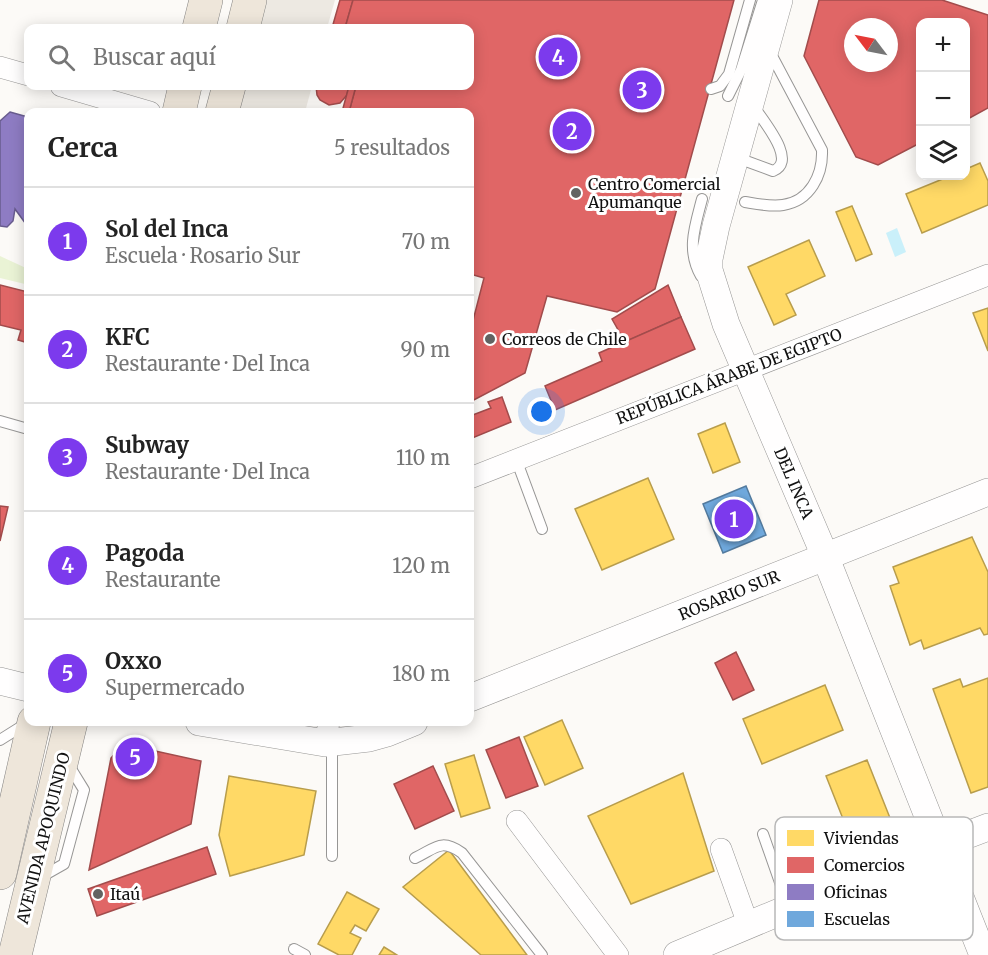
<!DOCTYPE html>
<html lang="es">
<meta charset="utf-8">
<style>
:root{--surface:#fff;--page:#f2f2f2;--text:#222;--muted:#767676;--line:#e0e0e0;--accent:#7c3aed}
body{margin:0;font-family:Merriweather,serif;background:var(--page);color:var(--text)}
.controls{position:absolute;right:18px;top:18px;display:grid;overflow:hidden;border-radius:12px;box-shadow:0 3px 15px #0003}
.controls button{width:54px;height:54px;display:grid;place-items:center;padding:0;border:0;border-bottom:2px solid var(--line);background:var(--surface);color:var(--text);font:30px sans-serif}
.compass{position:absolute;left:844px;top:18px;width:54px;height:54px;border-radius:50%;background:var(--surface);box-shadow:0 3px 15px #0003;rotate:302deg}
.you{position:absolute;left:542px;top:412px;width:21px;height:21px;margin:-15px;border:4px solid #fff;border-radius:50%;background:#1a73e8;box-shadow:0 0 0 9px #1a73e833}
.badge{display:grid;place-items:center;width:39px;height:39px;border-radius:50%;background:var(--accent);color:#fff;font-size:20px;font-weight:700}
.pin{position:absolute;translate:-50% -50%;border:3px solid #fff;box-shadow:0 2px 6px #0006}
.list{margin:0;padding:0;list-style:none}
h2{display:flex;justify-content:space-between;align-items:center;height:78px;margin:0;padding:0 24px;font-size:26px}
h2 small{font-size:20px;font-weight:400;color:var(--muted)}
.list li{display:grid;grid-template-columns:39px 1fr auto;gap:18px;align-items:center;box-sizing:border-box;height:108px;padding:0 24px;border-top:2px solid var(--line)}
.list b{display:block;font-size:22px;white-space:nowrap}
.list p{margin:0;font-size:20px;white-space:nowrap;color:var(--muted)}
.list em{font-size:20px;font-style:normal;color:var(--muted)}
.icon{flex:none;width:33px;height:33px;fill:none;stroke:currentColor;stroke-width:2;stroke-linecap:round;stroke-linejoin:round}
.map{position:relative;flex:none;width:988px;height:955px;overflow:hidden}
.search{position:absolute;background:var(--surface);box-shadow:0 3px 15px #0003;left:24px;top:24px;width:450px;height:66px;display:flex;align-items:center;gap:15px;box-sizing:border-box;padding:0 21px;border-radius:12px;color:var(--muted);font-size:22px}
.panel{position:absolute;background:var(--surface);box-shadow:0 3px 15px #0003;left:24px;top:108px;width:450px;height:618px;border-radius:12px}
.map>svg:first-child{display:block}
.green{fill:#eaf3d5}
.plaza{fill:#ede9e2}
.water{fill:#caf0fa}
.homes{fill:#ffd966;stroke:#b89d4c;stroke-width:1.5}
.shops{fill:#e06666;stroke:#a24c4c;stroke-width:1.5;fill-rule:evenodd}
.offices{fill:#8e7cc3;stroke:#685c8e;stroke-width:1.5}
.schools{fill:#6fa8dc;stroke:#537b9f;stroke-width:1.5}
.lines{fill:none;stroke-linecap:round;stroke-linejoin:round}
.service-casing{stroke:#979695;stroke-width:12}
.minor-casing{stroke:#979695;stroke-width:22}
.tertiary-casing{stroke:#979695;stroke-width:28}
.primary-casing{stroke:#848382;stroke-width:34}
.service{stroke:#fffefe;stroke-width:10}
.minor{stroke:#fffefe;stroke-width:21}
.tertiary{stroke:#fffefe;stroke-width:27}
.primary{stroke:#eee6da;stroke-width:33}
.poi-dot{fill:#636362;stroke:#fff;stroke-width:2}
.labels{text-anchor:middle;stroke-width:6;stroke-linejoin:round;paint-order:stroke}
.poi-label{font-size:16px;fill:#111;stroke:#fff;text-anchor:start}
.street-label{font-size:16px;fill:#111;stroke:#fff}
.key{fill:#fff;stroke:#b8b8b8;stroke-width:1.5}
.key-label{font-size:16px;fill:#111}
</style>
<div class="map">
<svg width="988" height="955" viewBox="0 0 988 955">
<rect width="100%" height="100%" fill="#fcfaf7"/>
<path class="green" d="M0,256L28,269L25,284L0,278Z"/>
<g class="plaza">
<path d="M250,0H335L327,28H243Z"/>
<path d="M229,86H312L305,112H222Z"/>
</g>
<path class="water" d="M897,228L906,252L895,257L886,233Z"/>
<g class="homes">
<path d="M980,163L988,181V205L922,233L906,194L950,176H966V169Z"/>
<path d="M852,206L872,254L856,261L836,212Z"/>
<path d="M809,240L825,276L786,294L796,315L774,325L748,267Z"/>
<path d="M988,308V351L973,313Z"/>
<path d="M725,423L740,462L713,473L698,434Z"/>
<path d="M648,478L674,539L602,570L575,509Z"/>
<path d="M972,537L988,572V634L984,635L980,628L924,649L921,640L910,645L890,586L899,583L893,567Z"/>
<path d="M988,678V787L971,793L933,689L960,679L963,687Z"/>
<path d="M825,685L843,730L762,764L743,719Z"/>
<path d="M562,720L583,768L545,785L524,737Z"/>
<path d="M474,755L490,808L461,817L445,764Z"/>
<path d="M867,760L892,823L851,839L826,776Z"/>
<path d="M683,773L714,871L631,904L588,816Z"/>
<path d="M229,776L316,791L304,855L230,876L219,835Z"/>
<path d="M449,850L527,955H481L403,887Z"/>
<path d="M347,892L379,909L366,931L355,925L350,933L361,938L352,955H339L318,944Z"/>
<path d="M384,947L397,955H379Z"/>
</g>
<g class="shops">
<path d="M340,0H353L345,28H332Z"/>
<path d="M353,0H734L655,289L617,312L547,296L525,373L470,402V332L484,278L470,274V112H349L356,86H470V28H345Z"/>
<path d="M819,0H942L988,15V108L966,120V22H920V143L878,165L856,157L804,56ZM853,27H889V63H853Z"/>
<path d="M316,86H348V90L347,95L340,103L329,105L320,100L317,95Z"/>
<path d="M349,86H356L349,112H342Z"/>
<path d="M0,285L28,292V343L18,340L21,330L0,325Z"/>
<path d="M668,285L681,317L625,342L612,319Z"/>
<path d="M681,317L695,349L555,410L545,386L602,361L599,353Z"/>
<path d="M502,397L511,422L470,439V416L491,408L488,402Z"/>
<path d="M0,506L8,507L0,541Z"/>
<path d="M736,652L754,690L733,700L715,663Z"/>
<path d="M519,737L538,786L506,798L486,750Z"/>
<path d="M128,745L201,761L191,824L89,870L111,758L122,746Z"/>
<path d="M433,766L454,811L415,829L394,784Z"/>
<path d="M207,847L216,874L97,916L88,889Z"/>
</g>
<path class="offices" d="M10,112L28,117V227L15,209L13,221L7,227L0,226V121Z"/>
<path class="schools" d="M746,486L766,535L723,553L703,504Z"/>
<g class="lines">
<g class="service-casing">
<g id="service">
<path d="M711,89L720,86L729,74L750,0"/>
<path d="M728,96L741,70L763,0"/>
<path d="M735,157L773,171C799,161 761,119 753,105"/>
<path d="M745,202C757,204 771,207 783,205C810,201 823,175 822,150L770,52"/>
<path d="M701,276C686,250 695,226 702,199"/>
<path d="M0,421L28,429"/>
<path d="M516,459L542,529"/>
<path d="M0,740L27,723"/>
<path d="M763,834L789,908"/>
<path d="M332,856V743"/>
<path d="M415,858C436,848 441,838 462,853L542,955"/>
<path d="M41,877L64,864L84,790L68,764"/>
<path d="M294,949L305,955"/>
</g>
</g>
<g class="minor-casing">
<g id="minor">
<path d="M0,67L28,75"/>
<path d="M61,86L150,112"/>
<path d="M470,478L988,275"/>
<path d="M325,743L329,722"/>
<path d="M517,821L618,955"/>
<path d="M721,849L748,924"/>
</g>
</g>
<g class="tertiary-casing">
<g id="tertiary">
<path d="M779,0L716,226L709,259V270L726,324L825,556L983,955"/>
<path d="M0,681L28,688"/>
<path d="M470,698L988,492"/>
<path d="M199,722L325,743L369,738L387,733L414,722"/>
<path d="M677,955L920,853L988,827"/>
</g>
</g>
<g class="primary-casing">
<g id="primary">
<path d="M199,28L206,0"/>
<path d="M243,28L250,0"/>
<path d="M179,112L185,86"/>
<path d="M222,112L229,86"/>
<path d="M0,873L34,722"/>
<path d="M15,955L71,722"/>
</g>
</g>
<use href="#service" class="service"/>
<use href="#minor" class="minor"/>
<use href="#tertiary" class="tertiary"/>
<use href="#primary" class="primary"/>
</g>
<g class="poi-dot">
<circle cx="576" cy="193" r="6"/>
<circle cx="490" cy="339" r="6"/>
<circle cx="98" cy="894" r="6"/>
</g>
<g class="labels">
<g class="poi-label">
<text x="588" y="190">Centro Comercial<tspan x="588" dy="18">Apumanque</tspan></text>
<text x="502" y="345">Correos de Chile</text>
<text x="110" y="900">Itaú</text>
</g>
<g class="street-label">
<text transform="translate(729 376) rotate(-21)" y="6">REPÚBLICA ÁRABE DE EGIPTO</text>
<text transform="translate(794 483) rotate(67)" y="6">DEL INCA</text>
<text transform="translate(729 595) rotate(-22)" y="6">ROSARIO SUR</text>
<text transform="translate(43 838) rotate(-76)" y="6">AVENIDA APOQUINDO</text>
</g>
</g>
<rect x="775" y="817" width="198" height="123" rx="9" class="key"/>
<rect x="787" y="830" width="27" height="16" fill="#ffd966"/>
<rect x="787" y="857" width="27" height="16" fill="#e06666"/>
<rect x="787" y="884" width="27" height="16" fill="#8e7cc3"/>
<rect x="787" y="911" width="27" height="16" fill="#6fa8dc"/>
<g class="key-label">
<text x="824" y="844">Viviendas</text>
<text x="824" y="871">Comercios</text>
<text x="824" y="898">Oficinas</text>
<text x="824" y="925">Escuelas</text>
</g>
</svg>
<div class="controls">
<button>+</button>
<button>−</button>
<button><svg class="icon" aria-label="layers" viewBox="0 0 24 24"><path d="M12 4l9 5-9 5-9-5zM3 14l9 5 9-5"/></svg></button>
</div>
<svg class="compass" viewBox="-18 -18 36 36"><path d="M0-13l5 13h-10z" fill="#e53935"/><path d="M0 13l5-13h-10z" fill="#767676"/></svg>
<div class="you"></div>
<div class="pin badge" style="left:734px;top:519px">1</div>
<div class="pin badge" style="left:572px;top:131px">2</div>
<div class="pin badge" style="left:642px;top:90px">3</div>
<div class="pin badge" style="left:558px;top:57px">4</div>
<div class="pin badge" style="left:135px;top:757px">5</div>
<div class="search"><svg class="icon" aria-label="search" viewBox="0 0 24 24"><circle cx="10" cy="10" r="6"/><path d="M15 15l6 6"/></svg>Buscar aquí</div>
<section class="panel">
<h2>Cerca<small>5 resultados</small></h2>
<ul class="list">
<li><span class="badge">1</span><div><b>Sol del Inca</b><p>Escuela · Rosario Sur</p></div><em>70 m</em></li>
<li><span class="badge">2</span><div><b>KFC</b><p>Restaurante · Del Inca</p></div><em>90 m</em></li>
<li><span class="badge">3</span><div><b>Subway</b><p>Restaurante · Del Inca</p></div><em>110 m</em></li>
<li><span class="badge">4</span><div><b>Pagoda</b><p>Restaurante</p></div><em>120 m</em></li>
<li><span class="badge">5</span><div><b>Oxxo</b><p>Supermercado</p></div><em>180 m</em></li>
</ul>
</section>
</div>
